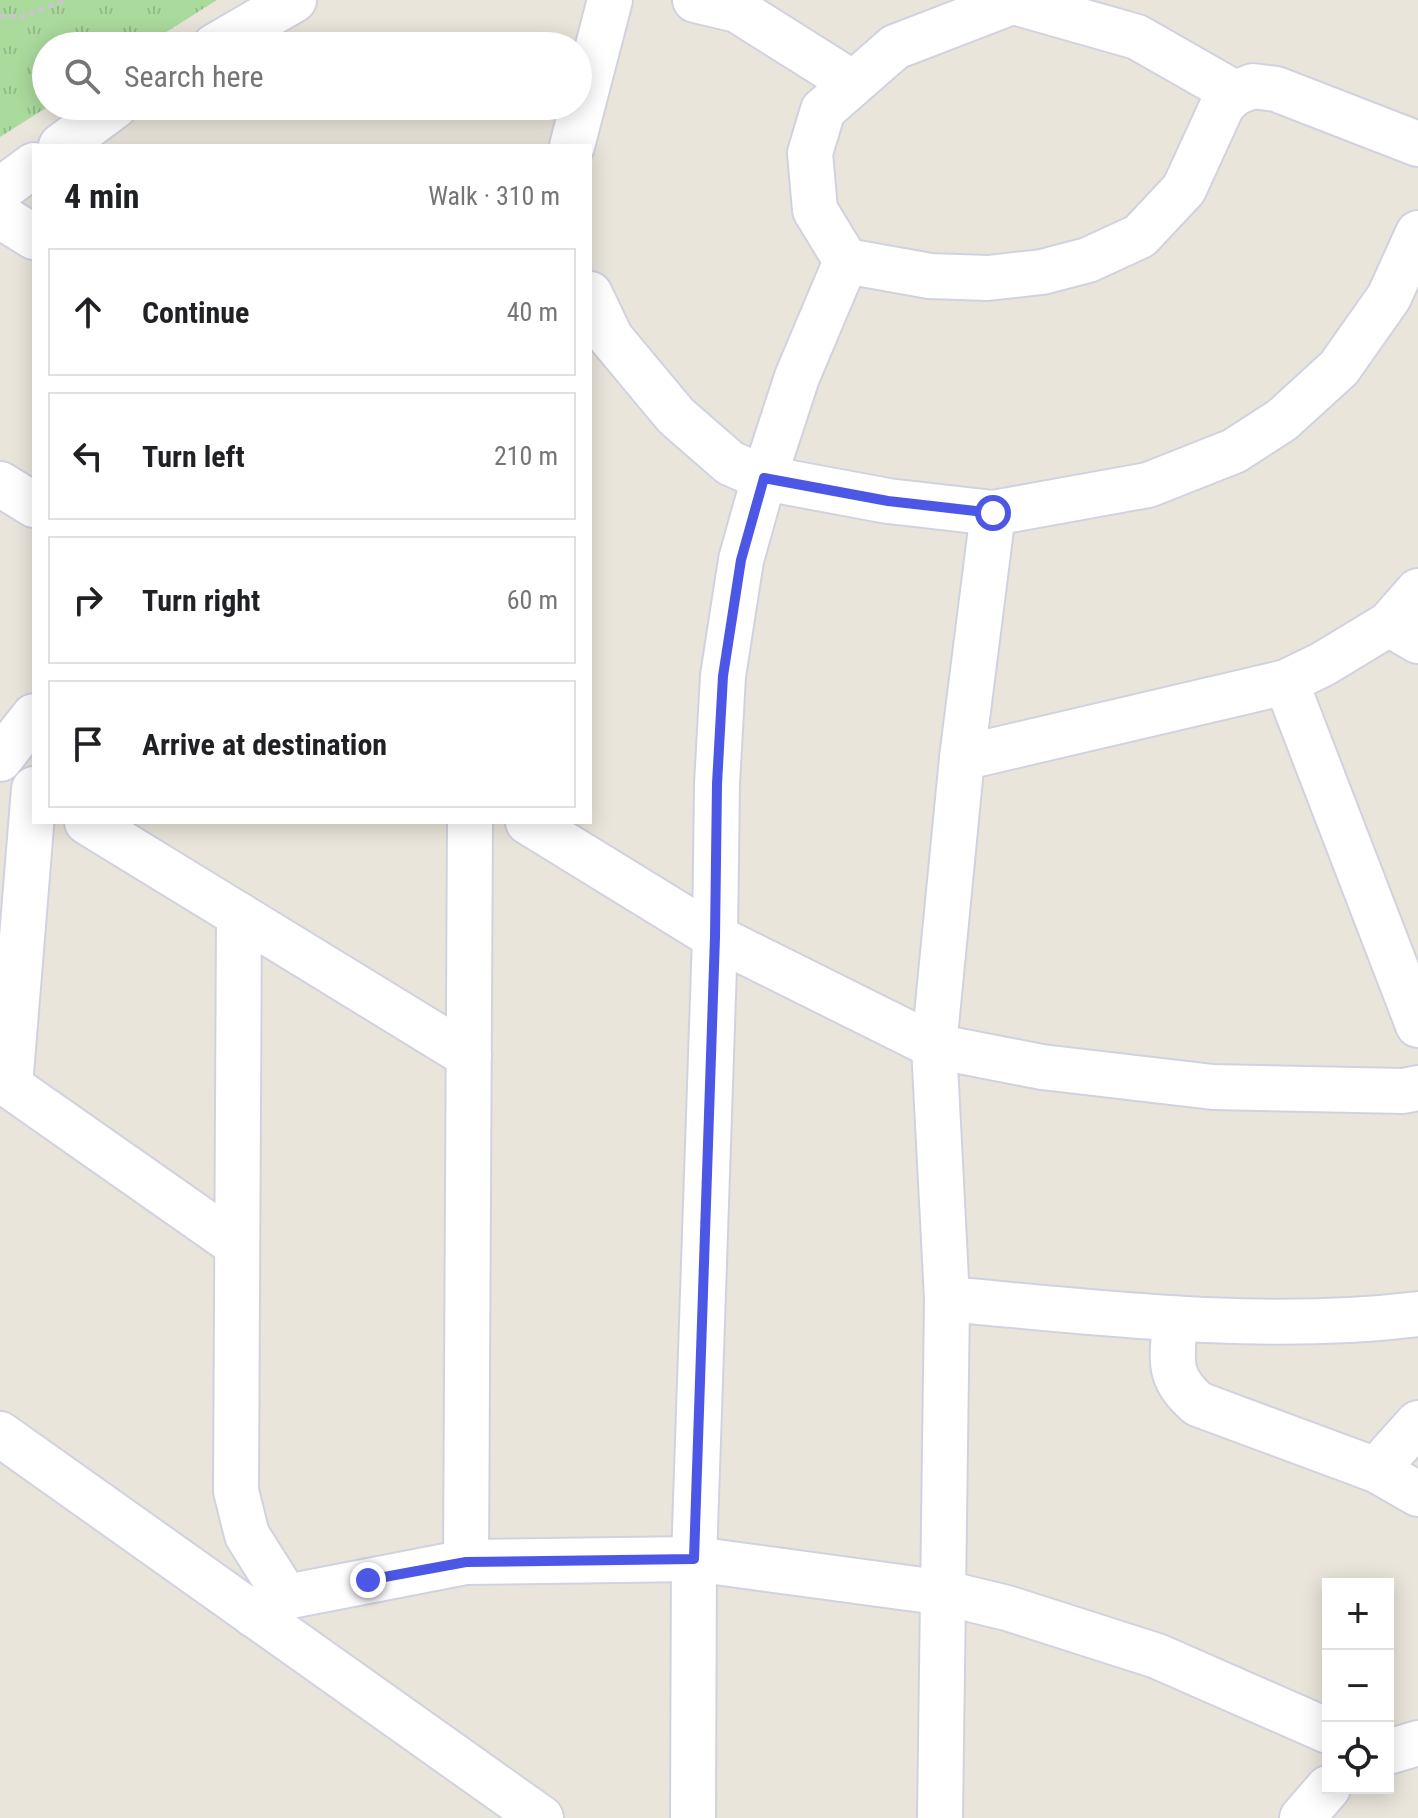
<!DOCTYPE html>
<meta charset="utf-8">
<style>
:root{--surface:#fff;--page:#f2f2f2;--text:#202124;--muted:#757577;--line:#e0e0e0}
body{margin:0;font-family:"Roboto Condensed",sans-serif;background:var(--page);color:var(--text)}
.controls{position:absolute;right:24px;bottom:24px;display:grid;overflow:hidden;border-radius:0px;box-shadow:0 4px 20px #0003}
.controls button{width:72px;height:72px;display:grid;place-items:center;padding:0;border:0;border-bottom:2px solid var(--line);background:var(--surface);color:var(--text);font:40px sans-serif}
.stop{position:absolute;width:24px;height:24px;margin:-18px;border:6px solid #4c58e5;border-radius:50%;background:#fff}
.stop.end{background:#4c58e5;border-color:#fff;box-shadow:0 2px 8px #0008}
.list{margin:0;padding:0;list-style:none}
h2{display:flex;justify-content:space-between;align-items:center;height:104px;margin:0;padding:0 32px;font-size:34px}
h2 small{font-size:26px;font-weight:400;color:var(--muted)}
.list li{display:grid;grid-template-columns:52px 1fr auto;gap:24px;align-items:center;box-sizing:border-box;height:128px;margin:0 16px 16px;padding:0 16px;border:2px solid var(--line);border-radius:0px}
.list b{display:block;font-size:30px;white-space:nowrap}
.list em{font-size:26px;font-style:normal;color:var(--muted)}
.icon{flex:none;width:44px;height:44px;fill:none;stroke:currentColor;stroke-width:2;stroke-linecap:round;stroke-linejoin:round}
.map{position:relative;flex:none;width:1418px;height:1818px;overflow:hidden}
.search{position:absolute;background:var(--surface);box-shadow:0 4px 20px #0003;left:32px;top:32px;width:560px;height:88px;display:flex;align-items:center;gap:20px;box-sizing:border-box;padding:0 28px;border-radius:44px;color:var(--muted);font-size:30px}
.panel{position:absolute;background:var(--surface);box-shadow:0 4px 20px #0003;left:32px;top:144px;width:560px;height:680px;border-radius:0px}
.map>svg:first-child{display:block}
.park{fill:url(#park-tufts)}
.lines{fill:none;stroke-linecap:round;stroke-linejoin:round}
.minor-casing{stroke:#d1d2e0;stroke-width:48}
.path{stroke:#c7c7c7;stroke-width:5;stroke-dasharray:6 4;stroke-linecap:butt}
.minor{stroke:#fff;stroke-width:44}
.route{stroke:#4c58e5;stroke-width:10}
</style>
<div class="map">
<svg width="1418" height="1818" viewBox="0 0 1418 1818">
<defs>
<pattern id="park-tufts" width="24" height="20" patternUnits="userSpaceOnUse" patternTransform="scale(2)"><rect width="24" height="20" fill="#abda9d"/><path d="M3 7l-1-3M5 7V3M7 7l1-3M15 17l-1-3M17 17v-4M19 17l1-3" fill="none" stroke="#93bb87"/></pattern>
</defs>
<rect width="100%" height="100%" fill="#e9e5db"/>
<path class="park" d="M0,0H217L144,46H46V106H49L0,137Z"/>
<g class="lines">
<g class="minor-casing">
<g id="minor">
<path d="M695,0L737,10L853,83"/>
<path d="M1017,0L895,47L823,110L810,153L815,210L846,261L930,276L988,278L1042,272L1088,260L1140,236L1184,189L1223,104L1235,93L1253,86L1276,89L1418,144"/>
<path d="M1014,2L1137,37L1235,93"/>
<path d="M215,46L294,0"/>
<path d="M61,146L115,106"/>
<path d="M572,146L610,0"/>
<path d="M0,190L34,165"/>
<path d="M0,216L34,237"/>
<path d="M590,294L611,338L676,416L730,463L764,478L888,501L993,513L1148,485L1234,451L1282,420L1339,368L1389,297L1418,233"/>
<path d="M0,484L34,505"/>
<path d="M1389,624L1418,591"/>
<path d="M1286,682L1418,1025"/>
<path d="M962,758L1286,682L1323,664L1389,624L1418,641"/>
<path d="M0,759L34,716"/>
<path d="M87,822L469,1056"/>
<path d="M528,822L715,937L934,1046L1042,1067L1213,1087L1403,1091L1418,1088"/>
<path d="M239,915L236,1491L247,1535L286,1597"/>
<path d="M0,1079L237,1245"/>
<path d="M10,1086L34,789"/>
<path d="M947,1299C1103,1313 1262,1333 1418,1314"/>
<path d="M1175,1319C1173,1358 1165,1376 1198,1404L1376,1470L1418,1494"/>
<path d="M0,1434L541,1818"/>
<path d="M1376,1470L1418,1423"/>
<path d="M466,1562L470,822"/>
<path d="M254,1615L286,1597L466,1562L694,1559L945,1593L1007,1608L1157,1656L1328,1731"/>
<path d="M1388,1752L1418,1743"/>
<path d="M693,1818L694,1559L715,937L717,784L723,676L741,560L764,478L797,377L846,261"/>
<path d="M940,1818L947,1299L934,1046L962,758L993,513"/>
<path d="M1302,1818L1328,1788"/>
</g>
</g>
<path class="path" d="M0,16L22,17L66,0"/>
<use href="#minor" class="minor"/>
</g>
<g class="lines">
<path class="route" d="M368,1580L466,1562L694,1559L715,937L717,784L723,676L741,560L764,478L888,501L993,513"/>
</g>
</svg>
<div class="controls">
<button>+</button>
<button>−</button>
<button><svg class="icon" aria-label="locate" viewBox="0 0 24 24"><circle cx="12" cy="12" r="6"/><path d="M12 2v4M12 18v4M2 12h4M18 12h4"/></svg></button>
</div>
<div class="stop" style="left:993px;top:513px"></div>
<div class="stop end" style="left:368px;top:1580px"></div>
<div class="search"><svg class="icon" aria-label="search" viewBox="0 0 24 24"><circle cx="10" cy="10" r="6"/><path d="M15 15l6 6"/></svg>Search here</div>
<section class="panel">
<h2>4 min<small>Walk · 310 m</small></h2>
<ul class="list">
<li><svg class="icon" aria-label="ahead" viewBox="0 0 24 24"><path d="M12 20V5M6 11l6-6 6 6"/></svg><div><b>Continue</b></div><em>40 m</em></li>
<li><svg class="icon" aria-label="left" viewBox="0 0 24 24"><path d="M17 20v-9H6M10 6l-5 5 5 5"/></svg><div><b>Turn left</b></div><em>210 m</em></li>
<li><svg class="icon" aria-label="right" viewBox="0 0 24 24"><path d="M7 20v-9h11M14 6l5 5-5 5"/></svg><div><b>Turn right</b></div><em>60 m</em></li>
<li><svg class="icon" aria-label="arrive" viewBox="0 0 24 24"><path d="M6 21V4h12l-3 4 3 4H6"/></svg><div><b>Arrive at destination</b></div></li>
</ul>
</section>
</div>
